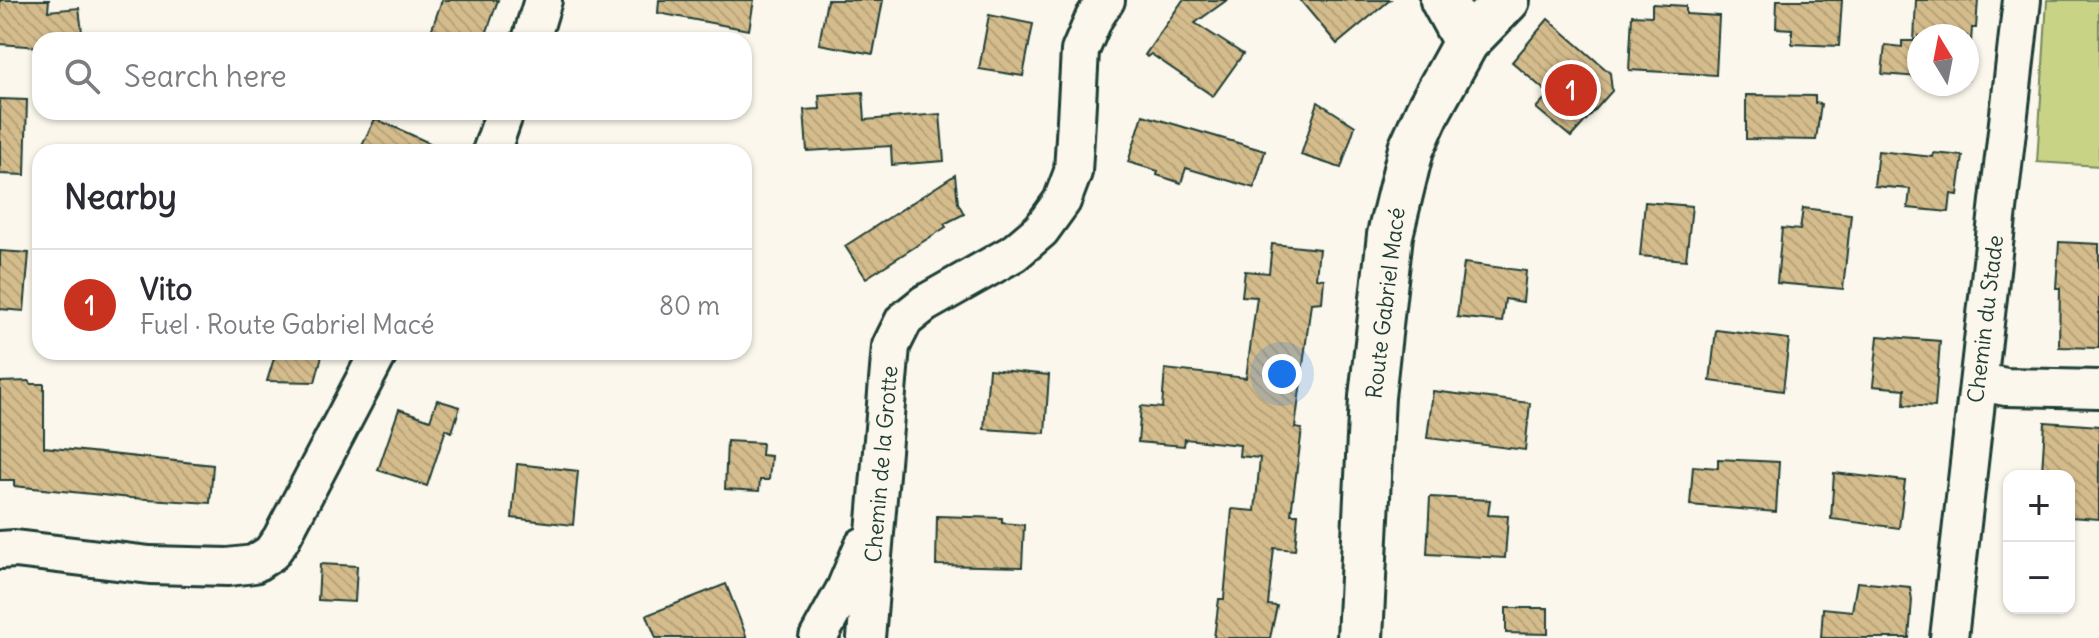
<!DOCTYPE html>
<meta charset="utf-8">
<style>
:root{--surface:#fff;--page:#f7f7f7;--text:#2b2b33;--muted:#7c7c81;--line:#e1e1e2;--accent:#c8321e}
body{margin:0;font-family:Delius,sans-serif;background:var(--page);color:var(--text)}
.controls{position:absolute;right:24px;bottom:24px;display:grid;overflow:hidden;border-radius:16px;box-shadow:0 2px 6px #0004}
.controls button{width:72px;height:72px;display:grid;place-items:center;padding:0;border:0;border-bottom:2px solid var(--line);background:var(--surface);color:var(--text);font:40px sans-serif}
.compass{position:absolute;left:1907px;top:24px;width:72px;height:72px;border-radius:50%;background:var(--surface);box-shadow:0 2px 6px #0004;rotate:350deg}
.you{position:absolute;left:1282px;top:374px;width:28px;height:28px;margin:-20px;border:6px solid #fff;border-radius:50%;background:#1a73e8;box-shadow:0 0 0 12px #1a73e833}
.badge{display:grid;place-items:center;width:52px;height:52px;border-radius:50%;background:var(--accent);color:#fff;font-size:26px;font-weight:700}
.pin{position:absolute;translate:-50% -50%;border:4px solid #fff;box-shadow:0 2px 8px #0006}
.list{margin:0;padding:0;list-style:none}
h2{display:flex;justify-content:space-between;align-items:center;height:104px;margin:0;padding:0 32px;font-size:34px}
h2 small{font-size:26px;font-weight:400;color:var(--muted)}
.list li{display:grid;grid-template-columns:52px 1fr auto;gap:24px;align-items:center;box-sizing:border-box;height:112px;padding:0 32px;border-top:2px solid var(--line)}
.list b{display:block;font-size:30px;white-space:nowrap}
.list p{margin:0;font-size:26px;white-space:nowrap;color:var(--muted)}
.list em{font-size:26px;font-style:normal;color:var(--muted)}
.icon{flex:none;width:44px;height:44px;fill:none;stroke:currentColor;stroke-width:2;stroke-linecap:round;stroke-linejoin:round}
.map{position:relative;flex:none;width:2099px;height:638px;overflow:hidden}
.search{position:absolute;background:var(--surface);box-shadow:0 2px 6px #0004;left:32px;top:32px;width:720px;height:88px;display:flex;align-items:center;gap:20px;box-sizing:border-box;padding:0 28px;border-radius:24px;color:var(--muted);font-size:30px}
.panel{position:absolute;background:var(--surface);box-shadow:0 2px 6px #0004;left:32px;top:144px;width:720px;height:216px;border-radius:24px}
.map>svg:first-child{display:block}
.green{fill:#c8d386;stroke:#74885d;stroke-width:2}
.building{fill:url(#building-back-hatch);stroke:#1f3d34;stroke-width:2}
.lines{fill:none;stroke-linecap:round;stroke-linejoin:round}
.street-casing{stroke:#1f3d34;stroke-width:42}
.secondary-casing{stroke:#1f3d34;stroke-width:50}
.street{stroke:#fbf7ec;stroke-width:36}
.secondary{stroke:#fbf7ec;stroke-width:44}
.labels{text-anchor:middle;stroke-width:6;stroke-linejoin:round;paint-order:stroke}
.street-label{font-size:22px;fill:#1f3d34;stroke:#fbf7ec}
</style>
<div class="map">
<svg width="2099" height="638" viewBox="0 0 2099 638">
<defs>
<pattern id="building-back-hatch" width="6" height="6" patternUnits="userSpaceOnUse" patternTransform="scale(2)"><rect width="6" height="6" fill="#d5bc8c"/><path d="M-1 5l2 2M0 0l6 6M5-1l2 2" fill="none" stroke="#b6a279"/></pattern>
</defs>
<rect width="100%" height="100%" fill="#fbf7ec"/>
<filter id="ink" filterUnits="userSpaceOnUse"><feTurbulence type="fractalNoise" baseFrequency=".0125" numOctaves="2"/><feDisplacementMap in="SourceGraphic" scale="16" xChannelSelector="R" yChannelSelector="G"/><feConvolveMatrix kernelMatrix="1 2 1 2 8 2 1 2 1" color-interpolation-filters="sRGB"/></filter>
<g filter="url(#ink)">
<path class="green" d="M2047,0H2099V166L2037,162Z"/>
<g class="building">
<path d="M0,0H49L48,11L79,8L83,40H40V47L0,44Z"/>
<path d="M442,0H498L484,40H428Z"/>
<path d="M659,0H754L749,30L658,13Z"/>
<path d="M827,0H883L873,54L819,44Z"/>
<path d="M1183,0H1227L1195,23L1243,54L1213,96L1151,54L1147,57L1145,55Z"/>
<path d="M1300,0H1390L1337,44Z"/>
<path d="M1777,0H1842L1839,46L1792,44V29L1776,28Z"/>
<path d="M1916,0H1978L1976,28H1972L1968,81L1967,36H1919V77L1882,74L1885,45L1902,47V41H1914Z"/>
<path d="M1652,4L1686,6V14L1719,16L1716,75L1629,70L1632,15L1652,16Z"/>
<path d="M989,15L1033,24L1023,76L979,69Z"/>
<path d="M1548,19L1610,73L1612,91L1571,137L1536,108L1549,94L1512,62Z"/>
<path d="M863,92L865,120L940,114L944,161L892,165L891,146L807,151L804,110L820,109L819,95Z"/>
<path d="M1746,95L1815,96V103L1821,104L1816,140L1746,139Z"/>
<path d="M0,99L27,100L25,175L0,174Z"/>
<path d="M1318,102L1355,126L1341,168L1301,155Z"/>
<path d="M1143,115L1265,151L1254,188L1186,168L1181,183L1157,175L1158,171L1128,162Z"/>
<path d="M375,119L392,126L449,152H359Z"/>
<path d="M1878,151L1933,157L1934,153L1963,156L1958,195L1951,194L1949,212L1908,208L1910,189L1874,186Z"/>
<path d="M955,175L958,203L964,214L944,224L946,227L866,278L845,246Z"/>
<path d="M1645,202L1692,206L1686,260L1640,256Z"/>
<path d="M1803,208L1851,214L1843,289L1777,283L1782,228L1800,230Z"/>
<path d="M2059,242L2099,244V348L2059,347L2060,288H2056Z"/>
<path d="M1272,244L1319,249L1316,278L1324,279L1322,302L1311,303L1295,428L1302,429L1291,514H1298L1295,550L1274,548L1268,605L1277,606L1270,638H1214L1219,599H1224L1232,509L1255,511L1260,458L1239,456L1240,445L1185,439L1184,446L1138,442L1141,406L1162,408L1165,369L1246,378L1257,297L1242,296L1245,271L1269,273Z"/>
<path d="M0,251L29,253L24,311L0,309Z"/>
<path d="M1464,263L1526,271L1523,302L1505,299L1502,322L1457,317Z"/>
<path d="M1716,330L1789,339L1783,391L1710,381Z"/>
<path d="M1878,336L1940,341L1935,407L1904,405L1905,389L1873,386Z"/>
<path d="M276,352H323L315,382L267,381Z"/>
<path d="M989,369L1049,375L1045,433L984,429Z"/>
<path d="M29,381L30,384H44V447L213,465L210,503L131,498L14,486V480H0V382Z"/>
<path d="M1433,391L1530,403L1525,450L1427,438Z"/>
<path d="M437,400L460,407L452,432L446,429L427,486L378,470L399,409L430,420Z"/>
<path d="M2045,422L2099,426V519L2069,517V476L2042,472Z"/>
<path d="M727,441L762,443L761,455L771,456L769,480H760L759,491L725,489Z"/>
<path d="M1718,459L1779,462L1776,512L1690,505L1693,466L1718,468Z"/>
<path d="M517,464L578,471L573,525L512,518Z"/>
<path d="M1834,473L1905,481L1899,528L1831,519Z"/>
<path d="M1430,497L1490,500L1488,515L1508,516L1505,558L1427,554Z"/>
<path d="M937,516L1002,518V523L1024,525L1022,567L936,565Z"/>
<path d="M320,564L357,566L355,602L318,600Z"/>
<path d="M1857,582L1910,587L1912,600L1909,638H1821L1823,608L1852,611Z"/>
<path d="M726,584L747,638H656L647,615Z"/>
<path d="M1506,608H1548V634L1506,633Z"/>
</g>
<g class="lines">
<g class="street-casing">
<g id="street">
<path d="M531,40L543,0"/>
<path d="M491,152L505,112"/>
<path d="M1980,382L2006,387L2099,389"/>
<path d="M0,550L15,549L150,565L228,567L254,564L271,553L281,539L379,352"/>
<path d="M818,638L845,589L863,546"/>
<path d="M866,638L891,346L904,320L924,304L1014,253L1041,230L1062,201L1073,172L1080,51L1094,18L1106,0"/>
<path d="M1949,638L2022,0"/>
</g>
</g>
<g class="secondary-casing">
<g id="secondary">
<path d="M1443,0L1466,42"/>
<path d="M1360,638L1372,397L1390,235L1411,149L1428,111L1466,42L1507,0"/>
</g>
</g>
<use href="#street" class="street"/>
<use href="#secondary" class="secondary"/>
</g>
</g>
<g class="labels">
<g class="street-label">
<text transform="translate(1385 303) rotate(-83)" y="8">Route Gabriel Macé</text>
<text transform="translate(1985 319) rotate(-83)" y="8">Chemin du Stade</text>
<text transform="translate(881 464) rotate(-85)" y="8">Chemin de la Grotte</text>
</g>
</g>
</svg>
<div class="controls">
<button>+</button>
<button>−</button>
</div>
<svg class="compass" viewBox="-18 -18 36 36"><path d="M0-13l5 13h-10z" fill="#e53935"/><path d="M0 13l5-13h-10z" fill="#7c7c81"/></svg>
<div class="you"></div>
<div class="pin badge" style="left:1571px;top:90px">1</div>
<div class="search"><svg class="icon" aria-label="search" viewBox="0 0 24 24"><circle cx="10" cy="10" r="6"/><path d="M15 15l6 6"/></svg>Search here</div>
<section class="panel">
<h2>Nearby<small></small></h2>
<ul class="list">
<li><span class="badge">1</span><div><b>Vito</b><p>Fuel · Route Gabriel Macé</p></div><em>80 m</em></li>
</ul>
</section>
</div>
